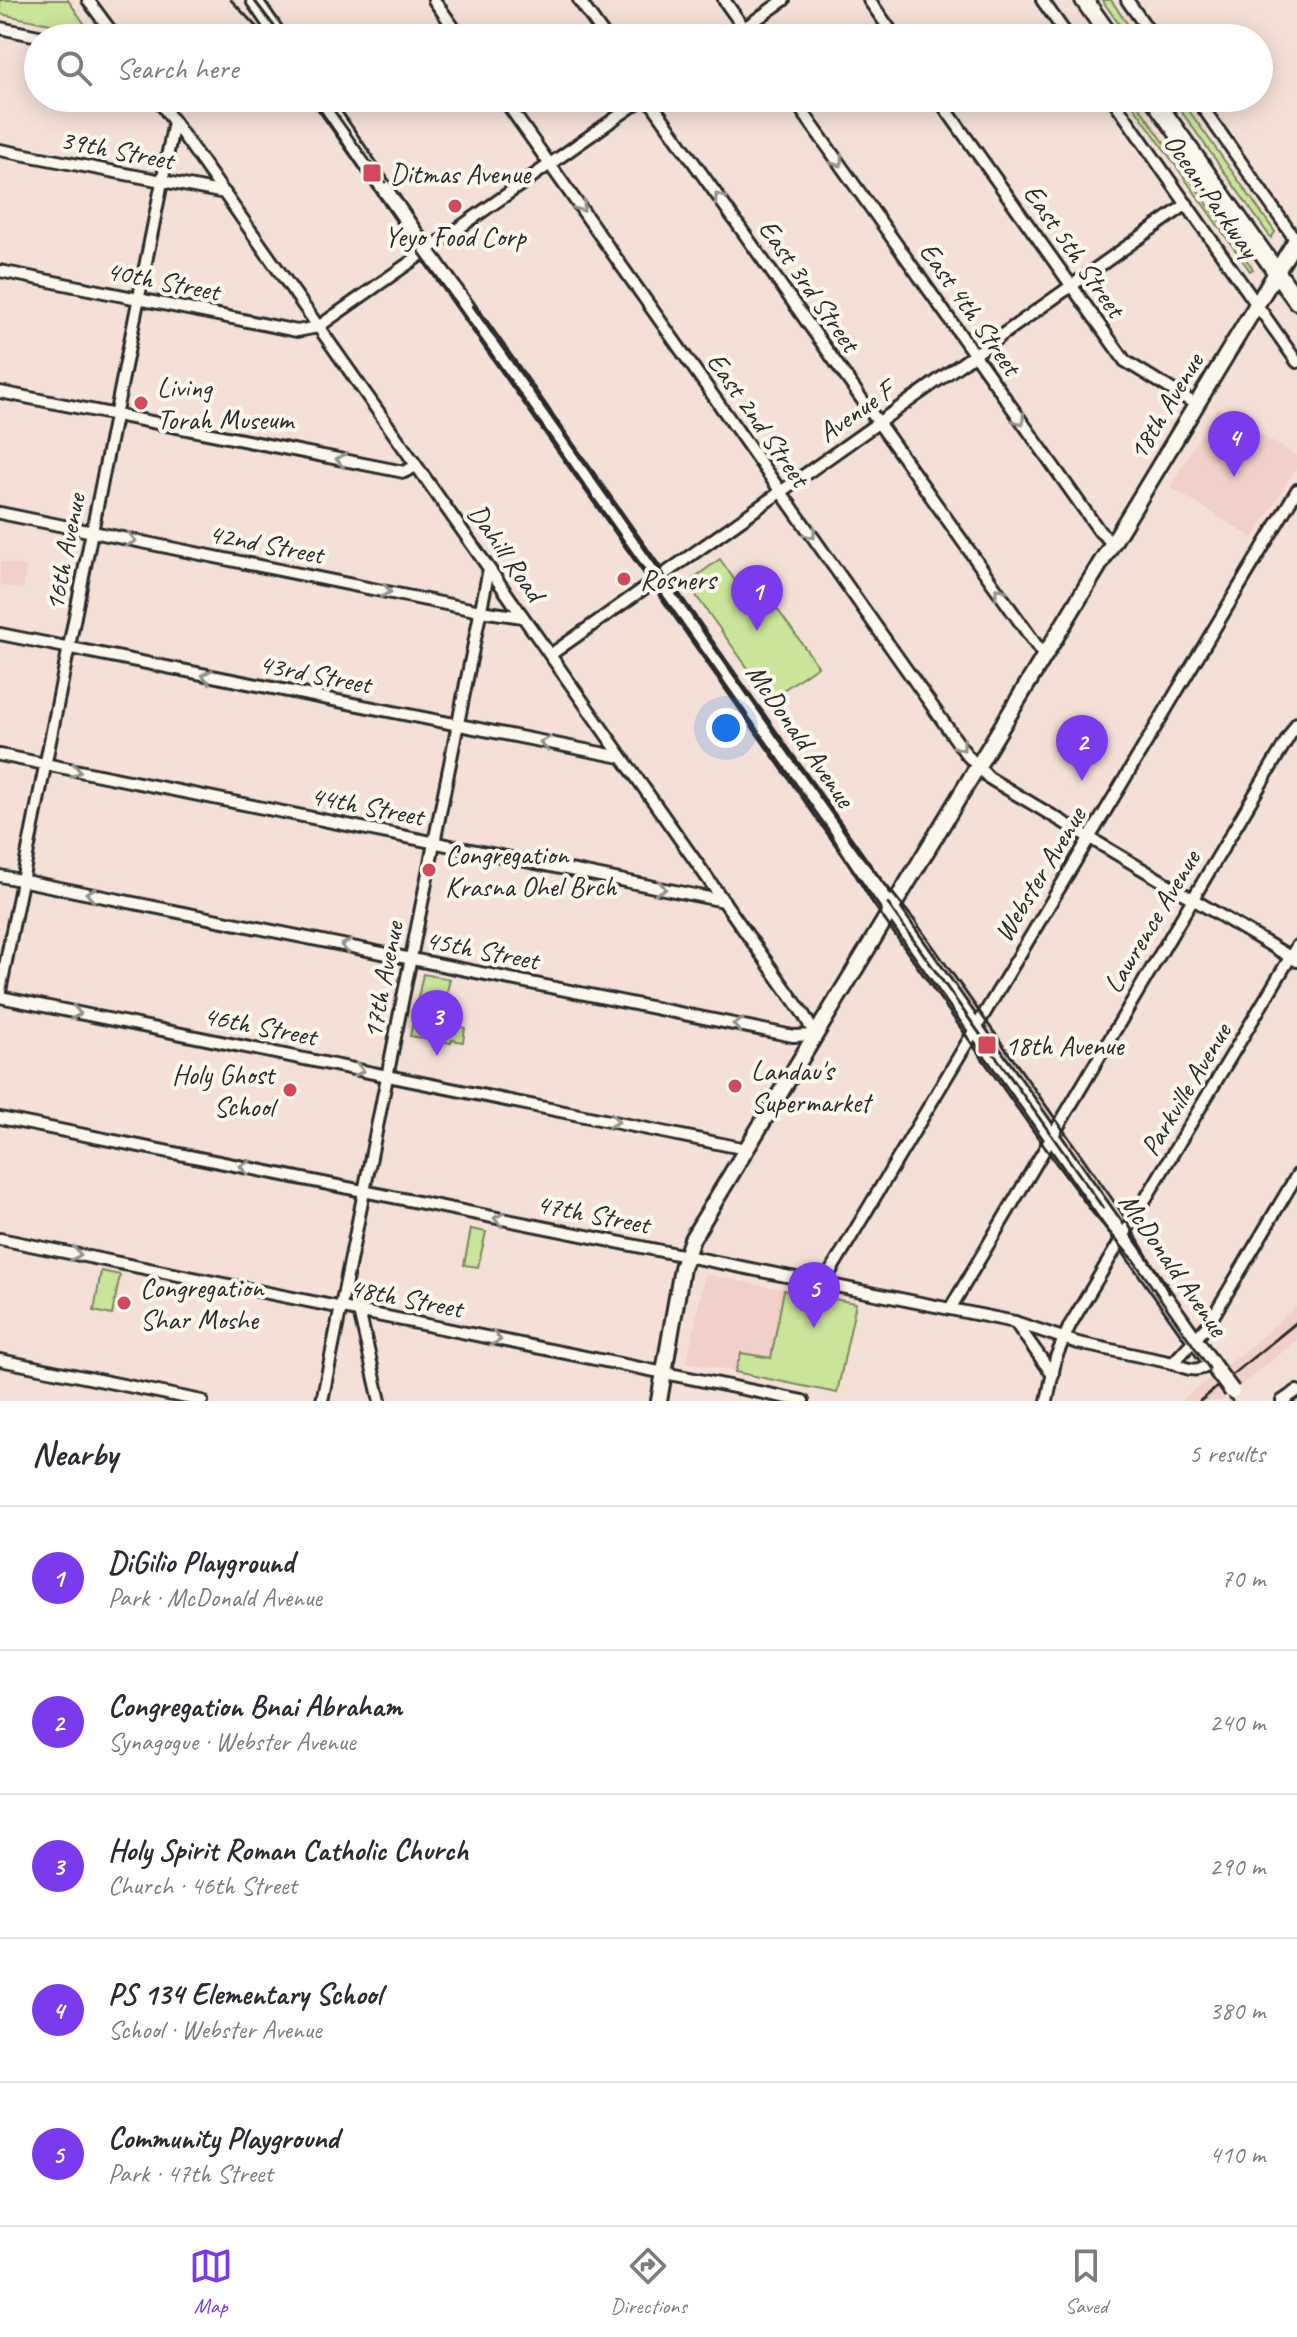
<!DOCTYPE html>
<meta charset="utf-8">
<style>
:root{--surface:#fff;--page:#f7f7f7;--text:#2b2b33;--muted:#7c7c81;--line:#e1e1e2;--accent:#7c3aed}
body{margin:0;font-family:Caveat,sans-serif;background:var(--page);color:var(--text)}
.you{position:absolute;left:726px;top:728px;width:28px;height:28px;margin:-20px;border:6px solid #fff;border-radius:50%;background:#1a73e8;box-shadow:0 0 0 12px #1a73e833}
.badge{display:grid;place-items:center;width:52px;height:52px;border-radius:50%;background:var(--accent);color:#fff;font-size:26px;font-weight:700}
.pin{position:absolute;translate:-50% -66px;filter:drop-shadow(0 2px 4px #0008)}
.pin::after{content:'';position:absolute;top:42px;width:28px;height:24px;background:inherit;clip-path:polygon(0 0,100% 0,50% 100%)}
.list{margin:0;padding:0;list-style:none}
h2{display:flex;justify-content:space-between;align-items:center;height:104px;margin:0;padding:0 32px;font-size:34px}
h2 small{font-size:26px;font-weight:400;color:var(--muted)}
.list li{display:grid;grid-template-columns:52px 1fr auto;gap:24px;align-items:center;box-sizing:border-box;height:144px;padding:0 32px;border-top:2px solid var(--line)}
.list b{display:block;font-size:30px;white-space:nowrap}
.list p{margin:0;font-size:26px;white-space:nowrap;color:var(--muted)}
.list em{font-size:26px;font-style:normal;color:var(--muted)}
.icon{flex:none;width:44px;height:44px;fill:none;stroke:currentColor;stroke-width:2;stroke-linecap:round;stroke-linejoin:round}
.map{position:relative;flex:none;width:1297px;height:1401px;overflow:hidden}
.search{position:absolute;background:var(--surface);box-shadow:0 4px 20px #0003;left:24px;right:24px;top:24px;height:88px;display:flex;align-items:center;gap:20px;box-sizing:border-box;padding:0 28px;border-radius:44px;color:var(--muted);font-size:30px}
.sheet{height:824px;background:var(--surface)}
nav{display:flex;justify-content:space-around;align-items:center;box-sizing:border-box;height:112px;border-top:2px solid var(--line);background:var(--surface);font-size:22px;color:var(--muted)}
nav a{display:grid;justify-items:center;gap:4px}
nav .on{color:var(--accent)}
.map>svg:first-child{display:block}
.built{fill:#f0d0c8}
.green{fill:#cae49a;stroke:#7a8862;stroke-width:2}
.lines{fill:none;stroke-linecap:round;stroke-linejoin:round}
.street-casing{stroke:#2b2b2b;stroke-width:16}
.secondary-casing{stroke:#2b2b2b;stroke-width:20}
.primary-casing{stroke:#2b2b2b;stroke-width:22}
.street{stroke:#fbf7ec;stroke-width:10}
.secondary{stroke:#fbf7ec;stroke-width:14}
.primary{stroke:#fbf7ec;stroke-width:16}
.rail{stroke:#2b2b2b;stroke-width:3}
.secondary-bridge-casing{stroke:#2b2b2b;stroke-width:20;stroke-linecap:butt}
.secondary-bridge{stroke:#fbf7ec;stroke-width:14}
.oneway{stroke:#93918c}
.poi-dot{fill:#d1495b;stroke:#fbf7ec;stroke-width:3}
.labels{text-anchor:middle;stroke-width:8;stroke-linejoin:round;paint-order:stroke}
.street-label{font-size:28px;fill:#2b2b2b;stroke:#fbf7ec}
.poi-label{font-size:28px;fill:#2b2b2b;stroke:#fbf7ec;text-anchor:start}
</style>
<div class="map">
<svg width="1297" height="1401" viewBox="0 0 1297 1401">
<rect width="100%" height="100%" fill="#f5e0d7"/>
<filter id="ink" filterUnits="userSpaceOnUse"><feTurbulence type="fractalNoise" baseFrequency=".0125" numOctaves="2"/><feDisplacementMap in="SourceGraphic" scale="16" xChannelSelector="R" yChannelSelector="G"/><feConvolveMatrix kernelMatrix="1 2 1 2 8 2 1 2 1" color-interpolation-filters="sRGB"/></filter>
<g filter="url(#ink)">
<g class="built">
<path d="M1217,408L1297,456V466L1253,538L1170,487Z"/>
<path d="M0,561L27,567L23,590L0,585Z"/>
<path d="M705,1274L784,1290L771,1358L738,1354L735,1372L687,1362Z"/>
<path d="M1297,1306V1340L1249,1379L1221,1401H1180L1232,1362Z"/>
</g>
<g class="green">
<path d="M0,0H68L90,32L0,14Z"/>
<path d="M1102,0H1111L1137,38H1129Z"/>
<path d="M1128,98H1133L1253,269L1250,271Z"/>
<path d="M1172,98H1180L1275,232L1271,238Z"/>
<path d="M720,559L745,595L760,585L818,666L770,699L687,583Z"/>
<path d="M423,974L450,979L443,1010L449,1012L447,1024L465,1028L463,1042L452,1040L451,1043L410,1036Z"/>
<path d="M471,1229L486,1232L478,1267L464,1265Z"/>
<path d="M101,1271L120,1275L112,1315L94,1311Z"/>
<path d="M784,1290L856,1303L837,1393L735,1372L741,1353L771,1358Z"/>
</g>
<g class="lines">
<g class="street-casing">
<g id="street">
<path d="M88,0L116,38"/>
<path d="M434,0L461,38"/>
<path d="M579,0L606,38"/>
<path d="M724,0L751,38"/>
<path d="M869,0L896,38"/>
<path d="M1042,0L1069,38"/>
<path d="M1127,0L1154,38"/>
<path d="M0,28L48,38"/>
<path d="M730,38L784,0"/>
<path d="M503,98L966,754L989,778L1297,961"/>
<path d="M648,98L1044,656"/>
<path d="M793,98L1100,532L1113,543"/>
<path d="M938,98L1125,361L1197,405"/>
<path d="M1112,98L1297,362"/>
<path d="M1196,98L1297,242"/>
<path d="M0,150L225,193"/>
<path d="M0,271L297,331L318,327L644,98"/>
<path d="M0,392L404,472L416,466"/>
<path d="M0,513L480,611L523,617"/>
<path d="M0,634L621,757"/>
<path d="M550,655L1187,204"/>
<path d="M0,755L724,901"/>
<path d="M0,876L793,1036L815,1035L804,1015L157,98"/>
<path d="M0,991L174,122"/>
<path d="M0,997L746,1149"/>
<path d="M0,1118L1015,1322L1078,1343L1173,1363C1188,1370 1199,1373 1212,1363"/>
<path d="M0,1239L803,1401"/>
<path d="M823,1284L1297,490"/>
<path d="M950,1309L1297,723"/>
<path d="M359,1311L380,1401"/>
<path d="M1015,1322L1053,1375"/>
<path d="M0,1360L202,1401"/>
<path d="M1173,1363L1208,1325L1297,1175"/>
<path d="M322,1401L489,569"/>
<path d="M1047,1401L1056,1357L1070,1325L1297,946"/>
<path d="M1282,1401L1297,1391"/>
</g>
</g>
<g class="secondary-casing">
<g id="secondary">
<path d="M254,0L280,38"/>
<path d="M322,98L427,251L1217,1371"/>
<path d="M659,1401L682,1268L692,1239L1297,238"/>
</g>
</g>
<g class="primary-casing">
<g id="primary">
<path d="M1084,0L1111,38"/>
<path d="M1153,98L1297,301"/>
</g>
</g>
<use href="#street" class="street"/>
<use href="#secondary" class="secondary"/>
<use href="#primary" class="primary"/>
<g class="rail">
<path d="M231,0L267,38"/>
<path d="M254,0L283,38"/>
<path d="M310,98L827,828L872,902L1056,1163L1093,1213L1134,1261L1232,1401"/>
<path d="M325,98L385,182"/>
<path d="M473,306L859,852L915,921L1120,1210L1169,1293"/>
<path d="M888,904L1103,1208"/>
<path d="M1200,1401L1297,1322"/>
</g>
<g class="secondary-bridge-casing">
<path id="secondary-bridge" d="M1217,1371L1232,1391"/>
</g>
<use href="#secondary-bridge" class="secondary-bridge"/>
</g>
<defs><path id="oneway-chevron" d="M-2-3.5L2.5 0L-2 3.5" fill="none" stroke-width="1.6" stroke-linecap="round" stroke-linejoin="round" transform="scale(2)"/></defs>
<g class="oneway">
<use href="#oneway-chevron" transform="translate(838 162) rotate(55)"/>
<use href="#oneway-chevron" transform="translate(719 198) rotate(-125)"/>
<use href="#oneway-chevron" transform="translate(581 207) rotate(55)"/>
<use href="#oneway-chevron" transform="translate(1020 420) rotate(55)"/>
<use href="#oneway-chevron" transform="translate(341 460) rotate(-169)"/>
<use href="#oneway-chevron" transform="translate(811 534) rotate(55)"/>
<use href="#oneway-chevron" transform="translate(131 540) rotate(11)"/>
<use href="#oneway-chevron" transform="translate(386 591) rotate(11)"/>
<use href="#oneway-chevron" transform="translate(999 592) rotate(-126)"/>
<use href="#oneway-chevron" transform="translate(207 676) rotate(-169)"/>
<use href="#oneway-chevron" transform="translate(545 743) rotate(-169)"/>
<use href="#oneway-chevron" transform="translate(961 746) rotate(54)"/>
<use href="#oneway-chevron" transform="translate(76 771) rotate(11)"/>
<use href="#oneway-chevron" transform="translate(661 888) rotate(11)"/>
<use href="#oneway-chevron" transform="translate(91 894) rotate(-169)"/>
<use href="#oneway-chevron" transform="translate(346 946) rotate(-169)"/>
<use href="#oneway-chevron" transform="translate(76 1013) rotate(11)"/>
<use href="#oneway-chevron" transform="translate(738 1025) rotate(-169)"/>
<use href="#oneway-chevron" transform="translate(359 1070) rotate(11)"/>
<use href="#oneway-chevron" transform="translate(614 1121) rotate(11)"/>
<use href="#oneway-chevron" transform="translate(245 1167) rotate(-169)"/>
<use href="#oneway-chevron" transform="translate(499 1219) rotate(-169)"/>
<use href="#oneway-chevron" transform="translate(76 1254) rotate(11)"/>
<use href="#oneway-chevron" transform="translate(496 1339) rotate(11)"/>
</g>
</g>
<g class="poi-dot">
<rect x="362" y="163" width="20" height="20" rx="4"/>
<circle cx="455" cy="206" r="8"/>
<circle cx="141" cy="403" r="8"/>
<circle cx="624" cy="579" r="8"/>
<circle cx="429" cy="870" r="8"/>
<rect x="977" y="1035" width="20" height="20" rx="4"/>
<circle cx="735" cy="1086" r="8"/>
<circle cx="290" cy="1090" r="8"/>
<circle cx="124" cy="1303" r="8"/>
</g>
<g class="labels">
<g class="street-label">
<text transform="translate(117 149) rotate(11)" y="10">39th Street</text>
<text transform="translate(1212 195) rotate(55)" y="10">Ocean Parkway</text>
<text transform="translate(1075 250) rotate(55)" y="10">East 5th Street</text>
<text transform="translate(163 280) rotate(11)" y="10">40th Street</text>
<text transform="translate(810 285) rotate(55)" y="10">East 3rd Street</text>
<text transform="translate(971 308) rotate(55)" y="10">East 4th Street</text>
<text transform="translate(1165 406) rotate(-59)" y="10">18th Avenue</text>
<text transform="translate(855 411) rotate(-35)" y="10">Avenue F</text>
<text transform="translate(759 419) rotate(55)" y="10">East 2nd Street</text>
<text transform="translate(266 543) rotate(11)" y="10">42nd Street</text>
<text transform="translate(64 552) rotate(-79)" y="10">16th Avenue</text>
<text transform="translate(507 552) rotate(55)" y="10">Dahill Road</text>
<text transform="translate(315 673) rotate(11)" y="10">43rd Street</text>
<text transform="translate(801 735) rotate(55)" y="10">McDonald Avenue</text>
<text transform="translate(367 805) rotate(11)" y="10">44th Street</text>
<text transform="translate(1039 874) rotate(-59)" y="10">Webster Avenue</text>
<text transform="translate(1151 921) rotate(-59)" y="10">Lawrence Avenue</text>
<text transform="translate(482 949) rotate(11)" y="10">45th Street</text>
<text transform="translate(382 980) rotate(-79)" y="10">17th Avenue</text>
<text transform="translate(260 1025) rotate(11)" y="10">46th Street</text>
<text transform="translate(1185 1089) rotate(-59)" y="10">Parkville Avenue</text>
<text transform="translate(593 1213) rotate(11)" y="10">47th Street</text>
<text transform="translate(1174 1264) rotate(55)" y="10">McDonald Avenue</text>
<text transform="translate(406 1297) rotate(11)" y="10">48th Street</text>
</g>
<g class="poi-label">
<text x="390" y="183">Ditmas Avenue</text>
<text x="455" y="246" text-anchor="middle">Yeyo Food Corp</text>
<text x="157" y="397">Living<tspan x="157" dy="32">Torah Museum</tspan></text>
<text x="640" y="589">Rosners</text>
<text x="445" y="864">Congregation<tspan x="445" dy="32">Krasna Ohel Brch</tspan></text>
<text x="1005" y="1055">18th Avenue</text>
<text x="751" y="1080">Landau's<tspan x="751" dy="32">Supermarket</tspan></text>
<text x="274" y="1084" text-anchor="end">Holy Ghost<tspan x="274" dy="32">School</tspan></text>
<text x="140" y="1297">Congregation<tspan x="140" dy="32">Shar Moshe</tspan></text>
</g>
</g>
</svg>
<div class="you"></div>
<div class="pin badge" style="left:757px;top:631px">1</div>
<div class="pin badge" style="left:1082px;top:781px">2</div>
<div class="pin badge" style="left:437px;top:1056px">3</div>
<div class="pin badge" style="left:1234px;top:477px">4</div>
<div class="pin badge" style="left:814px;top:1328px">5</div>
<div class="search"><svg class="icon" aria-label="search" viewBox="0 0 24 24"><circle cx="10" cy="10" r="6"/><path d="M15 15l6 6"/></svg>Search here</div>
</div>
<section class="sheet">
<h2>Nearby<small>5 results</small></h2>
<ul class="list">
<li><span class="badge">1</span><div><b>DiGilio Playground</b><p>Park · McDonald Avenue</p></div><em>70 m</em></li>
<li><span class="badge">2</span><div><b>Congregation Bnai Abraham</b><p>Synagogue · Webster Avenue</p></div><em>240 m</em></li>
<li><span class="badge">3</span><div><b>Holy Spirit Roman Catholic Church</b><p>Church · 46th Street</p></div><em>290 m</em></li>
<li><span class="badge">4</span><div><b>PS 134 Elementary School</b><p>School · Webster Avenue</p></div><em>380 m</em></li>
<li><span class="badge">5</span><div><b>Community Playground</b><p>Park · 47th Street</p></div><em>410 m</em></li>
</ul>
</section>
<nav>
<a class="on"><svg class="icon" aria-label="map" viewBox="0 0 24 24"><path d="M3 6l6-2 6 2 6-2v14l-6 2-6-2-6 2zM9 4v14M15 6v14"/></svg>Map</a>
<a><svg class="icon" aria-label="directions" viewBox="0 0 24 24"><path d="M12 3l9 9-9 9-9-9zM9 14v-3h6M13 9l2 2-2 2"/></svg>Directions</a>
<a><svg class="icon" aria-label="saved" viewBox="0 0 24 24"><path d="M7 4h10v16l-5-4-5 4z"/></svg>Saved</a>
</nav>
